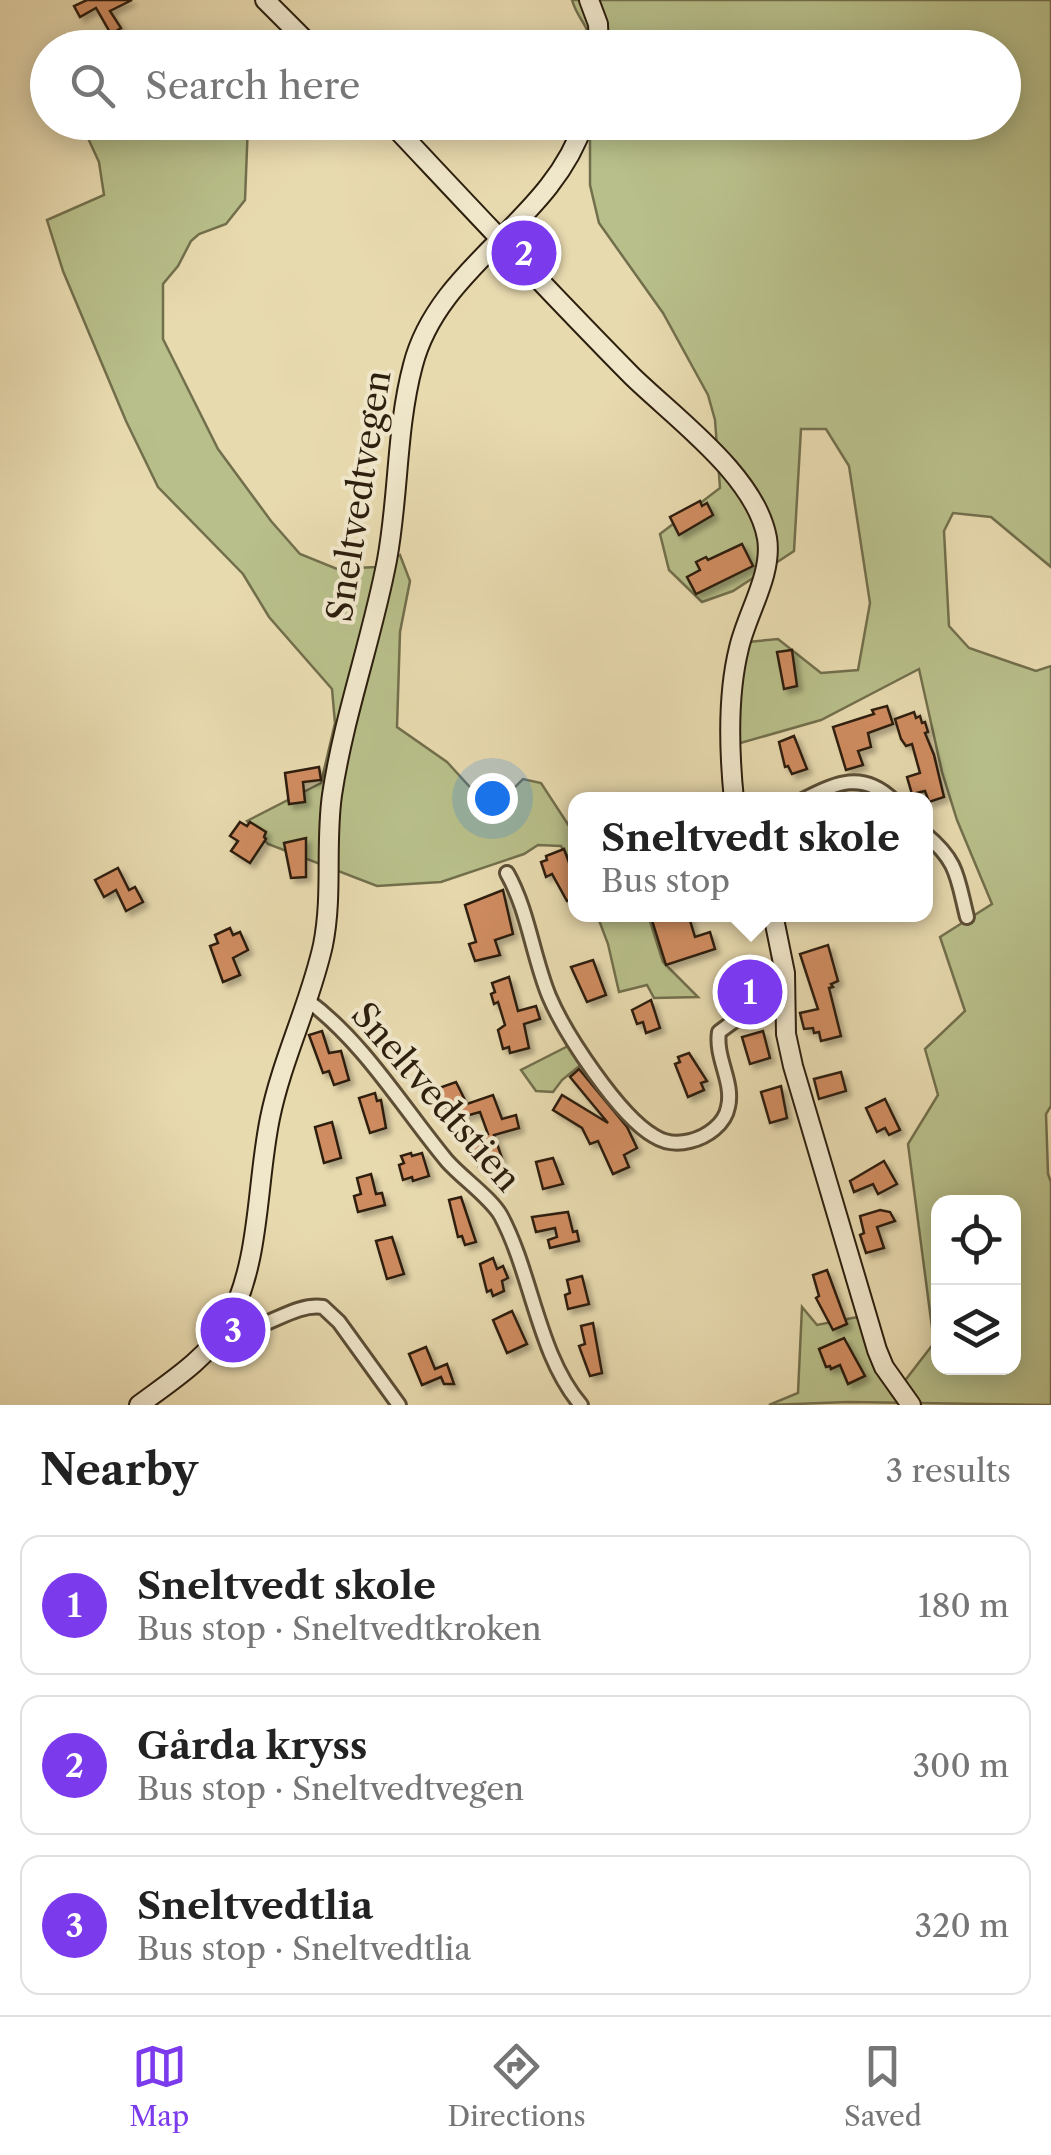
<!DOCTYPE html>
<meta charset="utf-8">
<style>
:root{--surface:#fff;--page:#f6f6f6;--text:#222;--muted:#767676;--line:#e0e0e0;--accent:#7c3aed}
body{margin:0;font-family:"Libre Caslon Text",serif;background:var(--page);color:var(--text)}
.controls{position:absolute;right:30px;bottom:30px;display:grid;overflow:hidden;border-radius:20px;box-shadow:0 5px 25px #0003}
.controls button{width:90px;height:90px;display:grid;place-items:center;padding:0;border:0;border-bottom:2px solid var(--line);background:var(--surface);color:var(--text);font:50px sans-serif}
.you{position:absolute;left:492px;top:798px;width:35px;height:35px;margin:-25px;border:8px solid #fff;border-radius:50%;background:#1a73e8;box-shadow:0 0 0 15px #1a73e833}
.badge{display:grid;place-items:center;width:65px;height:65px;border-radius:50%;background:var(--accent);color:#fff;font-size:32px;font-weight:700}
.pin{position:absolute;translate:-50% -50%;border:5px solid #fff;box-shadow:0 2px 10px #0006}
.popup{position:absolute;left:568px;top:792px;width:365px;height:130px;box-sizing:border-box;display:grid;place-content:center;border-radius:20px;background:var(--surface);filter:drop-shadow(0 2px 8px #0005);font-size:32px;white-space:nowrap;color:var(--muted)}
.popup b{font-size:38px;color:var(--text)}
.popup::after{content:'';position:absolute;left:50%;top:100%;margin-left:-20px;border:20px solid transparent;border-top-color:var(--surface)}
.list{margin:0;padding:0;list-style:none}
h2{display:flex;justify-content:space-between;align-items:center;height:130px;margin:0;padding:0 40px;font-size:42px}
h2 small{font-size:32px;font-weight:400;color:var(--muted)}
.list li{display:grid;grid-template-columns:65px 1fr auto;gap:30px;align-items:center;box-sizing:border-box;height:140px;margin:0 20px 20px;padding:0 20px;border:2px solid var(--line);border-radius:20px}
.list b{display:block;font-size:38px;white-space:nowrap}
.list p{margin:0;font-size:32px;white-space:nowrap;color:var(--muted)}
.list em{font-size:32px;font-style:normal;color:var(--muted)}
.icon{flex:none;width:55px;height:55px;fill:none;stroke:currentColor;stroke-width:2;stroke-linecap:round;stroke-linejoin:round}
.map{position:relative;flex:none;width:1051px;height:1405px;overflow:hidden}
.search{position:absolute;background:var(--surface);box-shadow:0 5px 25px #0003;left:30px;right:30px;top:30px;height:110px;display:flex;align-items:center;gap:25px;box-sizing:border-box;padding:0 35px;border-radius:55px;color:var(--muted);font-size:38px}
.sheet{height:610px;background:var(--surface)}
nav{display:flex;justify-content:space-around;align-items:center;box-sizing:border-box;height:140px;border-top:2px solid var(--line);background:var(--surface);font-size:28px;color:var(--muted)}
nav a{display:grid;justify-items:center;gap:5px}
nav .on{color:var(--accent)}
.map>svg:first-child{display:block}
.green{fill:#b8bf8a;stroke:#726f4c;stroke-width:2.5;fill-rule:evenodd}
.building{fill:#cf8c61;stroke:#2d1f0e;stroke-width:2.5;filter:url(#shadow)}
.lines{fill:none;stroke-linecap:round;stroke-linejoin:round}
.street-casing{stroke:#5c4e36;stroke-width:18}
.secondary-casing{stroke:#2d1f0e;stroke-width:22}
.street{stroke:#f0e7cb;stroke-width:12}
.secondary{stroke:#f0e7cb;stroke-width:18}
.labels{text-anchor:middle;stroke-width:8;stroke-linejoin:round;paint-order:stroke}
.street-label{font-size:35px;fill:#2d1f0e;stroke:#f0e7cb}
</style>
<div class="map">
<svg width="1051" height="1405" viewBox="0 0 1051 1405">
<defs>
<filter id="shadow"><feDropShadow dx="4.5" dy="4.5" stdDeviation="2.5" flood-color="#0004"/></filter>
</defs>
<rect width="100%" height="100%" fill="#e8daaf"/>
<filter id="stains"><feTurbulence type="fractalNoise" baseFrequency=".002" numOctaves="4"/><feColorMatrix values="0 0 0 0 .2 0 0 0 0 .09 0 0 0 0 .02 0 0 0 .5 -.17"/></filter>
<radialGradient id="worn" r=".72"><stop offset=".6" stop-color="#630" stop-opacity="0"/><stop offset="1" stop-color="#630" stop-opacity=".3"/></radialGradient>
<g class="green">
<path d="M572,0H1051V567L991,517L953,513L944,531L949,626L969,648L1036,671L1051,666V1106L1046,1114L1048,1174L1051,1182V1405L848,1402L769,1405L798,1393L802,1307L817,1325L873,1314L883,1360L900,1387L934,1343L908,1144L938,1095L925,1049L965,1011L940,937L992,904L957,820L942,772L919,669L821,720L730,746L748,642L778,639L821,673L858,670L870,603L849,466L826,429H801L794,551L733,591L702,602L669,570L660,534L720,488L715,420L708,395L663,313L599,223L590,185V123L1004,122V48L590,47C590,24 578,21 572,0ZM938,1202H1014V1368H938Z"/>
<path d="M81,123H248L245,200L226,224L199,234L191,241L178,266L163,284V339L218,449L271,521L300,554L337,569L376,567L400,555L410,581L400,632L397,727L447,762L479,797L508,794L523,779L541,783L571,829H575V869L561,846L538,845L524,854L441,882L377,886L268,844L247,821L321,783L335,723L332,689L269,617L243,574L158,487L126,421L63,271L47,220L104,195L99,162Z"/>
<path d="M597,915H648L663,962L698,997L654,998L647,985L619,992L608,944Z"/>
<path d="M576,1042L588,1059L562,1080L553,1092L536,1091L521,1070Z"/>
</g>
<g class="building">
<path d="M87,0H132L110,11L121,28L111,34L96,8L80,17L74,6Z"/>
<path d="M700,501L702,506L707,503L713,515L679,535L670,517Z"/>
<path d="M742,544L753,566L696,594L687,577L700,570L696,562L706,557L708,560Z"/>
<path d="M792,650L797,686L784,689L777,652Z"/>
<path d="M887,706L893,724L868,733L871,747L858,751L863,765L846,770L833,727L874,714L872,710Z"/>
<path d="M914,712L916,718L920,716L922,723L925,722L928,732L925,733L934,755L944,797L929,802L925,791L912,794L907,777L920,773L912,744L906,746L901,739L895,719Z"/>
<path d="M794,736L807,769L792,774L788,766L785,767L779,742Z"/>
<path d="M319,767L321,780L303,782L305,802L289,804L285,773Z"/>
<path d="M240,822L247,826L250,822L266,832L264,837L266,839L250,863L231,851L238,841L230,836Z"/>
<path d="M306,838V877L291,878L284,843Z"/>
<path d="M564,849L575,879V898L567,901L552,874L546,877L541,862L547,860L546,856Z"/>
<path d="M118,868L129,890L135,887L143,902L126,911L116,890L104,897L95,880Z"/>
<path d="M503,890L513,934L495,940L500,955L475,961L469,944L476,942L465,905Z"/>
<path d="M650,914H688L695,937L710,932L715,949L666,965Z"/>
<path d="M230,928L233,935L240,932L248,950L233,958L240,975L223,982L210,946L218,943L215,935Z"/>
<path d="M828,945L838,981L831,984L833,987L829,988L841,1036L821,1041L819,1032L814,1033L813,1028L804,1029L800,1013L818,1009L800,954Z"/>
<path d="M593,960L606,995L587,1002L571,967Z"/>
<path d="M509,977L518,1011L536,1006L540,1019L524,1024L529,1048L510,1053L509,1047L503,1049L498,1030L505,1025L498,1002L494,1004L491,994L495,992L492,983Z"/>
<path d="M651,1000L660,1028L646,1033L643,1022L637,1024L632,1010Z"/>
<path d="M322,1031L329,1053L341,1051L349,1080L334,1085L329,1071L323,1073L309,1035Z"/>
<path d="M763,1031L770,1058L750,1064L742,1037Z"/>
<path d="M689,1053L707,1081L701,1083L704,1090L688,1097L675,1064L680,1062L678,1057Z"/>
<path d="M579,1069L627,1127L637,1148L624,1155L629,1167L613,1174L598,1141L590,1144L582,1128L553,1110L562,1095L608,1123L570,1077Z"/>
<path d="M841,1072L846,1091L819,1099L814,1079Z"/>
<path d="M456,1082L467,1104L493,1095L502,1119L516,1115L519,1128L494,1135L502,1158L479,1167L471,1141L488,1134L480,1112L451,1120L439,1088Z"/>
<path d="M781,1086L787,1118L770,1123L761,1092Z"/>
<path d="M375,1093L377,1101L381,1100L386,1128L370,1133L359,1098Z"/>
<path d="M885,1099L900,1130L889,1135L885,1128L877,1132L866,1108Z"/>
<path d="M332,1122L341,1158L324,1163L315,1127Z"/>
<path d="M411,1153L412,1156L422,1153L429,1176L413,1181L412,1177L403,1180L399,1165L404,1163L401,1156Z"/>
<path d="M553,1158L563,1184L543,1189L536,1162Z"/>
<path d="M884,1161L897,1184L878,1194L873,1184L854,1192L850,1181Z"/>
<path d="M371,1174L376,1194L382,1193L385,1205L358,1212L354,1196L361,1194L357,1178Z"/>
<path d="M461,1197L476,1242L465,1245L462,1236L458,1237L449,1200Z"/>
<path d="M880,1210L890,1212L895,1221L877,1227L884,1248L866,1253L860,1235L864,1233L860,1216Z"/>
<path d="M568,1212L573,1232L577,1231L579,1241L550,1248L548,1240L557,1237L555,1228L536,1232L532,1217Z"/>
<path d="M392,1237L404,1274L387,1279L376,1241Z"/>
<path d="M493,1258L497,1269L503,1266L508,1278L502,1281L504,1291L493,1296L491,1290L487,1292L480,1264Z"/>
<path d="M827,1270L847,1324L833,1330L816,1298L819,1296L813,1275Z"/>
<path d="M582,1276L589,1304L568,1309L565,1295L570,1293L567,1280Z"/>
<path d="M512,1311L527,1344L507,1353L493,1320Z"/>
<path d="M593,1323L602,1373L590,1376L579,1346L585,1344L581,1326Z"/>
<path d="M844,1338L865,1376L848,1384L840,1365L831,1369L830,1366L826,1367L819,1349Z"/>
<path d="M426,1347L435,1369L447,1364L454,1384H444L441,1377L422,1385L409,1354Z"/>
</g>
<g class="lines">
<g class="street-casing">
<g id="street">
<path d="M803,800C836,782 863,771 893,800"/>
<path d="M925,834C958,861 957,877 967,917"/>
<path d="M507,873C528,910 533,957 549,996C565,1034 619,1116 654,1136C665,1143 678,1144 690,1141C707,1137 725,1124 728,1107C734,1082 715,1058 719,1032L749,1010L785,1001"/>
<path d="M307,1000C364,1042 403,1108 447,1161C462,1178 491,1198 501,1216C532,1274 538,1355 581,1405"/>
<path d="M225,1328C256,1340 289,1302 323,1307L339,1322L399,1405"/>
</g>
</g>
<g class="secondary-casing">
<g id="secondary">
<path d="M265,0L313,48"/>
<path d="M589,0L598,24L599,48"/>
<path d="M390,122C470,207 550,293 632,376C675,418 756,476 767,538C773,574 747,613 739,648C727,696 729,751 734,800"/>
<path d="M773,914L785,973L786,1034L793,1066L877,1350L884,1367L911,1405"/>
<path d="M139,1405C170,1382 208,1358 227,1324C261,1262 256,1186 270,1118C282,1059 310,1004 323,945C333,895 325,845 332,795C344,715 372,639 387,560C399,495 396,429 413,365C439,264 552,222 584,122"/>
</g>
</g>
<use href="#street" class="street"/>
<use href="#secondary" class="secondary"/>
</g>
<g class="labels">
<g class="street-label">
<text transform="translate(359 496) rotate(-81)" y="12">Sneltvedtvegen</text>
<text transform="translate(436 1097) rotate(49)" y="12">Sneltvedtstien</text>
</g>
</g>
<rect width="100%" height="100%" filter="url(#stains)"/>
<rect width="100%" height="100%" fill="url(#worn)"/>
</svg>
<div class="controls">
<button><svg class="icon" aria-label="locate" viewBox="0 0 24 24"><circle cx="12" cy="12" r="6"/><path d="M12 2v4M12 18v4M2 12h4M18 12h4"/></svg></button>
<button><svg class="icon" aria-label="layers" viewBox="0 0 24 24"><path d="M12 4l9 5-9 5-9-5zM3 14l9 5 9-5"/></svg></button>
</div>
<div class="you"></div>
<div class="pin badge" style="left:750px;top:992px">1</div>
<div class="popup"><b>Sneltvedt skole</b>Bus stop</div>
<div class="pin badge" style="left:524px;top:253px">2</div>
<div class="pin badge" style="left:233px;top:1330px">3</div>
<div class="search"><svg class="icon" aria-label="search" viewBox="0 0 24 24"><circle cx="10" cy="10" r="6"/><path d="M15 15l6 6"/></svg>Search here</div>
</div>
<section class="sheet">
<h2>Nearby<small>3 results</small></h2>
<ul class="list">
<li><span class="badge">1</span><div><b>Sneltvedt skole</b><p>Bus stop · Sneltvedtkroken</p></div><em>180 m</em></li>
<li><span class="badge">2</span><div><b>Gårda kryss</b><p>Bus stop · Sneltvedtvegen</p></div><em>300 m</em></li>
<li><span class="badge">3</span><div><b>Sneltvedtlia</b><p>Bus stop · Sneltvedtlia</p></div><em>320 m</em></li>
</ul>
</section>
<nav>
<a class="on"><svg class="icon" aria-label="map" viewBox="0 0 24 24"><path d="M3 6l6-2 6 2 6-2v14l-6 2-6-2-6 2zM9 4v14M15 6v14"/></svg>Map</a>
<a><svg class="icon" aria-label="directions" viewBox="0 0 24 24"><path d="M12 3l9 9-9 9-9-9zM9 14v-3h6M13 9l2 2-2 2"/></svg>Directions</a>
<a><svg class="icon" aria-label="saved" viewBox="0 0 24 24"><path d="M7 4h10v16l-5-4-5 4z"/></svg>Saved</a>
</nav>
